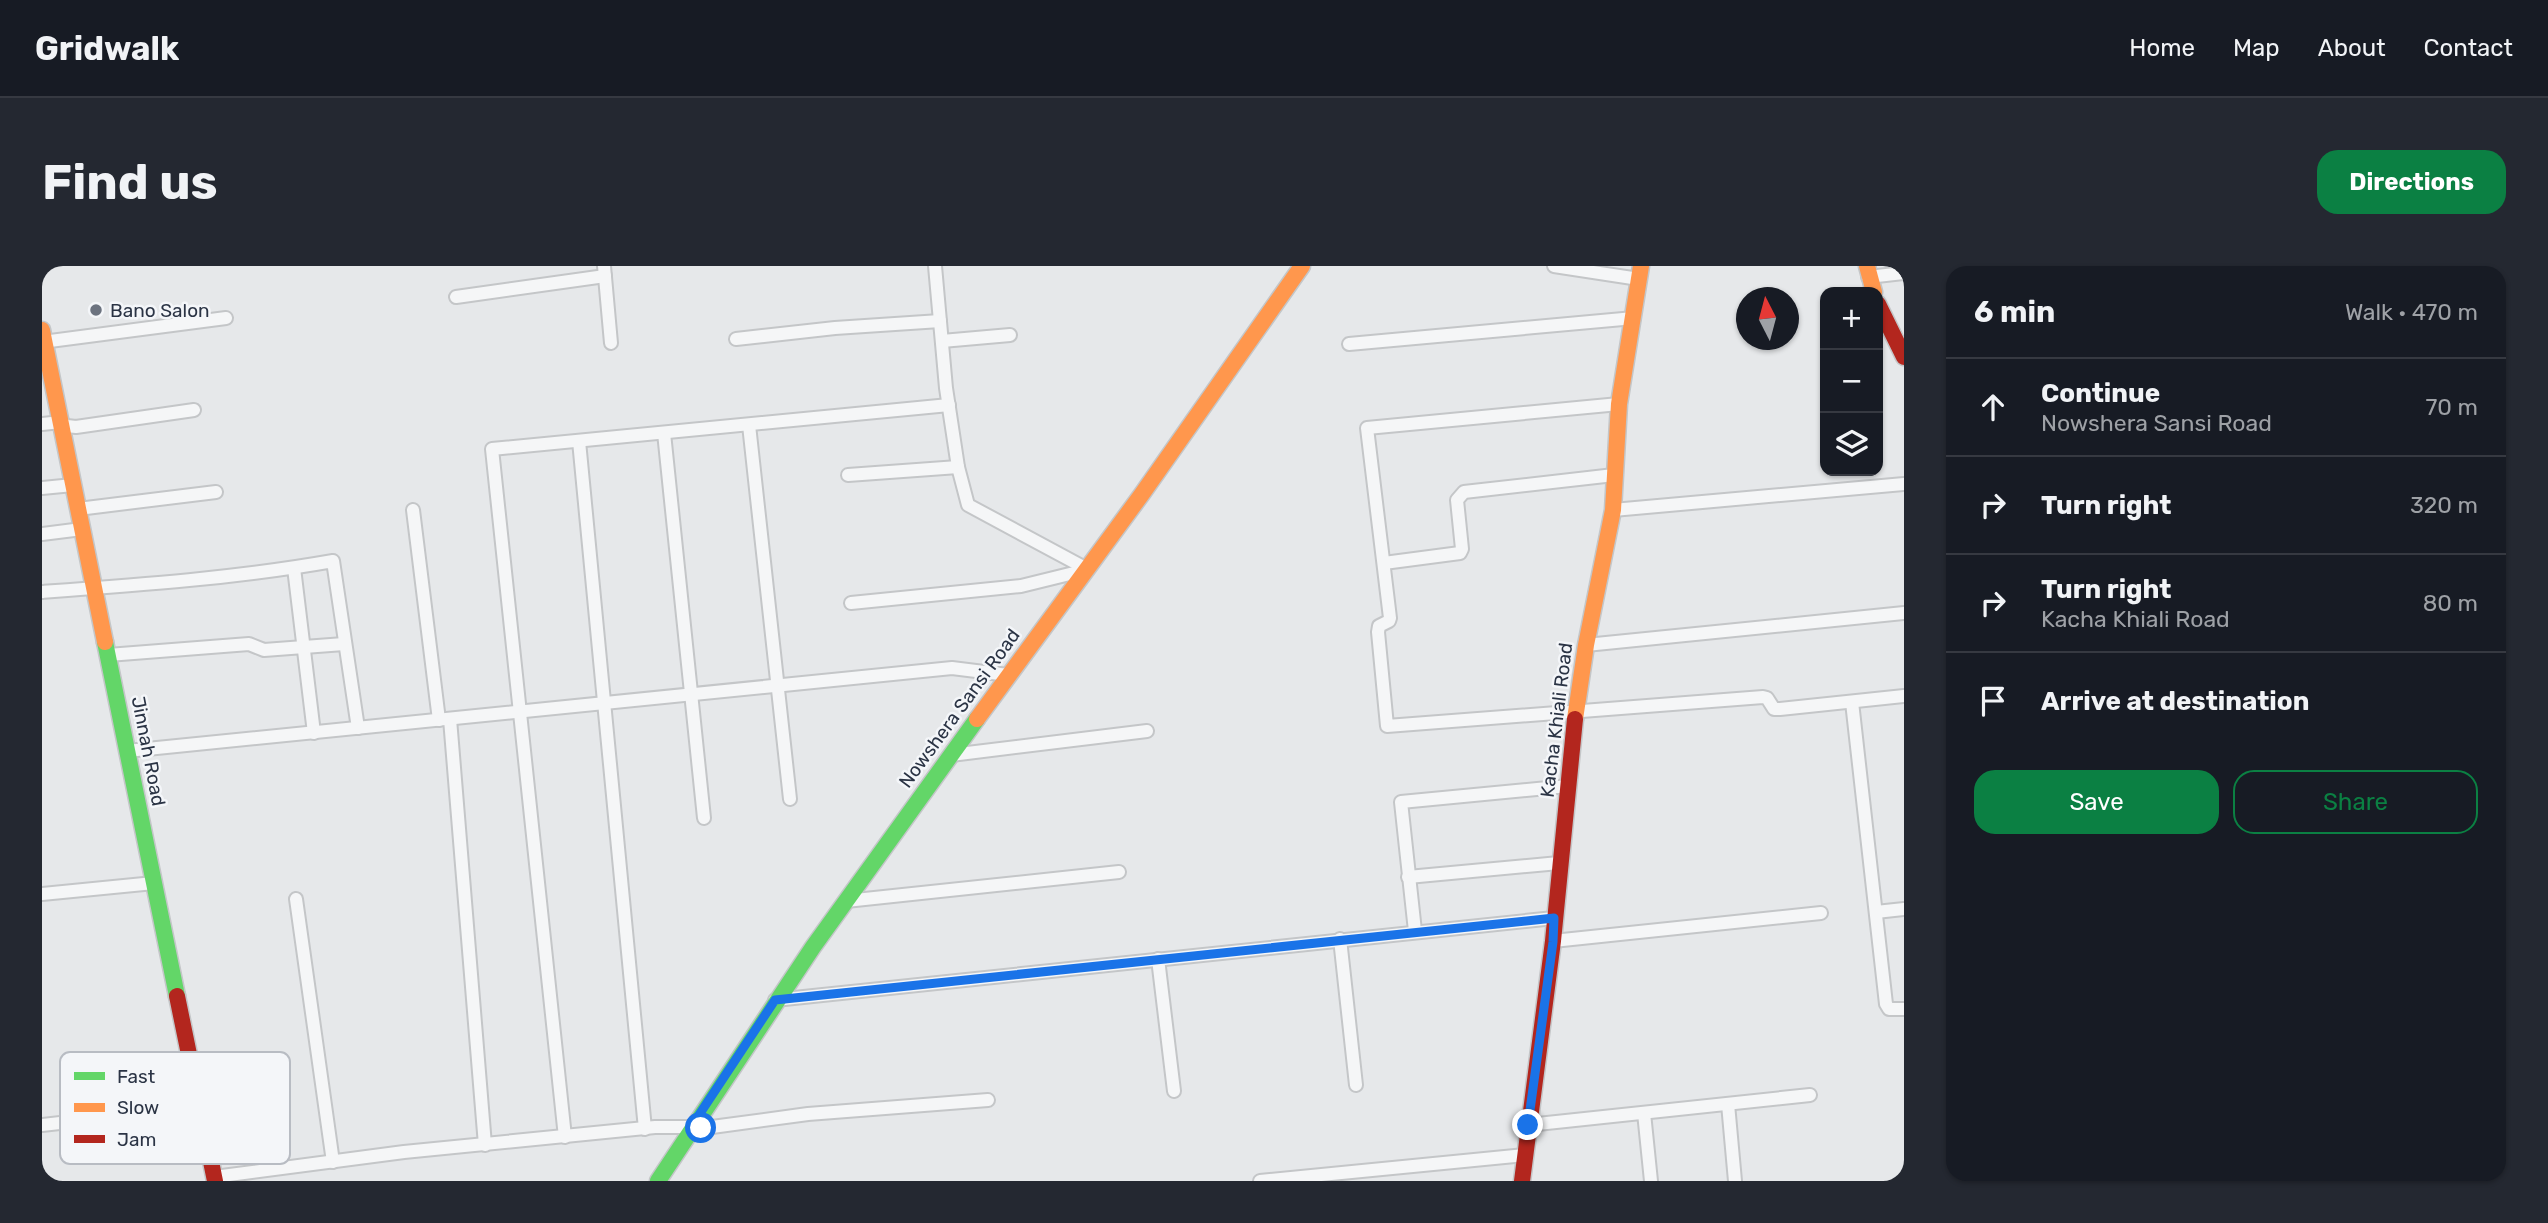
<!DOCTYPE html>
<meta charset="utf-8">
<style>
:root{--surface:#171b24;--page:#242831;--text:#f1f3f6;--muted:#9ea1a6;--line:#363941;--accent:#0b8043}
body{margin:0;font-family:Rubik,sans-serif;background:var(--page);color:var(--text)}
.controls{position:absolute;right:21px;top:21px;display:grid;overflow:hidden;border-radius:14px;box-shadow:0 2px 5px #0004}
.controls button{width:63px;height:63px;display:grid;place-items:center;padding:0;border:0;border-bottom:2px solid var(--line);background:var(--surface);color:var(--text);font:35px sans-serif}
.compass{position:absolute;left:1694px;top:21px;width:63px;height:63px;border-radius:50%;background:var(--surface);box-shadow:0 2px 5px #0004;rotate:354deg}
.stop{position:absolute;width:21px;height:21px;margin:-16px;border:5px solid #1a73e8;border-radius:50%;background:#fff}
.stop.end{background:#1a73e8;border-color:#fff;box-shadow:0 2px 7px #0008}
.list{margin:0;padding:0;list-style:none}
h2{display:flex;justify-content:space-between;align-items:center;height:91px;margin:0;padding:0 28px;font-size:30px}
h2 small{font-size:23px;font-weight:400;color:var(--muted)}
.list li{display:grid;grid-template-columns:46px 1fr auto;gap:21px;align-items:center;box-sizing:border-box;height:98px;padding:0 28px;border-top:2px solid var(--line)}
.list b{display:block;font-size:26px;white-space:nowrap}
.list p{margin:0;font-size:23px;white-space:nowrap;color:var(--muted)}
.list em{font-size:23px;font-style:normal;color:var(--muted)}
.actions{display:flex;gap:14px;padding:21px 28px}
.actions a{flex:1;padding:16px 0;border:2px solid var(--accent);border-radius:21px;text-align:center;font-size:24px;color:var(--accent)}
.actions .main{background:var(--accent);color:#fff}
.icon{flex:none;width:38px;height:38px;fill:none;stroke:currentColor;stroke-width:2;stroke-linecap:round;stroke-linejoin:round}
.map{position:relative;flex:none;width:1862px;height:915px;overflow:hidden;border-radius:21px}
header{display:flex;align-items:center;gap:42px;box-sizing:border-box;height:98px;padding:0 35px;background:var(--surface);border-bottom:2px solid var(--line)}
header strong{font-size:33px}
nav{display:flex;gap:38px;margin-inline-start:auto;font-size:24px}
.intro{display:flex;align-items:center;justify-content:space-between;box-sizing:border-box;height:168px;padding:0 42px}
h1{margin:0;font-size:49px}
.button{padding:18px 32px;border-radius:21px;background:var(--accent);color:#fff;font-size:24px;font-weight:700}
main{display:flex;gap:42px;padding:0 42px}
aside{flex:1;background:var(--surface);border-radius:21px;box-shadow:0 2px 5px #0004}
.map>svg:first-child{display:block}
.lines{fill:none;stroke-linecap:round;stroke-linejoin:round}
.street-casing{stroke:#c4c6c8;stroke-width:16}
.fast-casing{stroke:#c4c6c8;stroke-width:19}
.slow-casing{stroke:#c4c6c8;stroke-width:19}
.jam-casing{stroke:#c4c6c8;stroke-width:19}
.street{stroke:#f5f6f7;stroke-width:12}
.fast{stroke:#63d668;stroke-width:16}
.slow{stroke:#ff974d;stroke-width:16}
.jam{stroke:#b3261e;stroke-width:16}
.route{stroke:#1a73e8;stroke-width:9}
.poi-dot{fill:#6c737f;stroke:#f4f6f9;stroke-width:2.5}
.labels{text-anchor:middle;stroke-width:5;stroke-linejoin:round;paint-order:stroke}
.poi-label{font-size:19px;fill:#2b3445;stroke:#f4f6f9;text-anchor:start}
.street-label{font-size:19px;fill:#2b3445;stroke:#f4f6f9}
.key{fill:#f4f6f9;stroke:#b8bcc3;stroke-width:2}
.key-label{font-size:19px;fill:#2b3445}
</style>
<header>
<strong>Gridwalk</strong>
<nav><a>Home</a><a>Map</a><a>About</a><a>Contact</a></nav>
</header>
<div class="intro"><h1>Find us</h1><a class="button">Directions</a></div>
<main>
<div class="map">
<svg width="1862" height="915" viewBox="0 0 1862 915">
<rect width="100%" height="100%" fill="#e6e8ea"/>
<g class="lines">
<g class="street-casing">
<g id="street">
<path d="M562,0L569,77"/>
<path d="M893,0L904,122L916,201L926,239L1045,303"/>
<path d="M1512,0L1597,13"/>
<path d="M1826,11L1862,7"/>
<path d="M414,31L563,10"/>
<path d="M694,73L793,62L898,55"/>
<path d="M900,75L968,69"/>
<path d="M0,76L184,52"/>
<path d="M1307,78L1592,52"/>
<path d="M1577,138L1325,162L1348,352L1347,355L1337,360L1336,366L1345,460L1721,431L1725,432L1732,443H1738L1862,430"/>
<path d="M0,158L19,156L25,160L34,161L152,144"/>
<path d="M707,159L748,533"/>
<path d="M622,167L662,552"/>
<path d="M537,175L603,863"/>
<path d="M806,209L916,201"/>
<path d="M0,222L31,219"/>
<path d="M36,243L174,226"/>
<path d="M371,244L397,454"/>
<path d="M1571,244L1862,218"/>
<path d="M0,268L40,263"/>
<path d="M1342,297L1418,287L1420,283L1415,234L1422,226L1572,209"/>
<path d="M252,302L272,467"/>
<path d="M0,326C97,319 195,312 291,295L316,462"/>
<path d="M809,337L979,320L1044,304"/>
<path d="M1544,379L1862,347"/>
<path d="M66,389L207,378L222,384L302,378"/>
<path d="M1810,436L1844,738L1847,743H1862"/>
<path d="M408,453L443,879"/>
<path d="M85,485L910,402L966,409"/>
<path d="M909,489L1105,465"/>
<path d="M1366,611L1517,597"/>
<path d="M0,628L112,617"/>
<path d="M254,633L291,896"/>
<path d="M804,635L1077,606"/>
<path d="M1834,646L1862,643"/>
<path d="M1373,665L1359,536L1526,520"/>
<path d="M1298,673L1314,819"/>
<path d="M1511,675L1779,647"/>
<path d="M1116,693L1132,825"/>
<path d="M733,734L1512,652"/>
<path d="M1686,838L1693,915"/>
<path d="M1602,847L1609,915"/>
<path d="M0,859L158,841"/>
<path d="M1486,859L1768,829"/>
<path d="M523,871L450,183L907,139"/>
<path d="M172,911L362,886L613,861H670L766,848L946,834"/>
<path d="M1218,915L1483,889"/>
</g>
</g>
<g class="fast-casing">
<g id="fast">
<path d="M63,376L135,730"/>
<path d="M616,915L771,681L935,453"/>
</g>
</g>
<g class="slow-casing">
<g id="slow">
<path d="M1825,0L1832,26"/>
<path d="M0,64L63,376"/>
<path d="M935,453L1100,228L1260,0"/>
<path d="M1533,453L1544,379L1571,244L1577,138L1599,0"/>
</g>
</g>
<g class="jam-casing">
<g id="jam">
<path d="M1836,38L1862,91"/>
<path d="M135,730L173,915"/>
<path d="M1480,915L1511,675L1533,453"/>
</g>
</g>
<use href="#street" class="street"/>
<use href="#fast" class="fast"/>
<use href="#slow" class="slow"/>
<use href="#jam" class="jam"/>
</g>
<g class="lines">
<path class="route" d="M659,862L649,861L733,734L1512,652L1511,676L1486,859"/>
</g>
<circle class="poi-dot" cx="54" cy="44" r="7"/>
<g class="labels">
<g class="poi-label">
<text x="68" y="51">Bano Salon</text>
</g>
<g class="street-label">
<text transform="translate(917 442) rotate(-54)" y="7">Nowshera Sansi Road</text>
<text transform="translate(1514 454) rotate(-83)" y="7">Kacha Khiali Road</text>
<text transform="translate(107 485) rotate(79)" y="7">Jinnah Road</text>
</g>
</g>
<rect x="18" y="786" width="230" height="112" rx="10" class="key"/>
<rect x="32" y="806" width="31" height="8" fill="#63d668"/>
<rect x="32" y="837" width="31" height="9" fill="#ff974d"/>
<rect x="32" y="869" width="31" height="8" fill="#b3261e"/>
<g class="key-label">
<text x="75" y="817">Fast</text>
<text x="75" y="848">Slow</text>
<text x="75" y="880">Jam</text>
</g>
</svg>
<div class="controls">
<button>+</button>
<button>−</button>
<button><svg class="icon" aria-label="layers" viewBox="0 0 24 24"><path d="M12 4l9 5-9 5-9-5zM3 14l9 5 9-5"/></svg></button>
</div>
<svg class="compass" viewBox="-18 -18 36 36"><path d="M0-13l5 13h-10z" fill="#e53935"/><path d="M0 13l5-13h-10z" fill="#9ea1a6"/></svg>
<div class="stop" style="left:659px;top:862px"></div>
<div class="stop end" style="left:1486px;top:859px"></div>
</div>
<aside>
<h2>6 min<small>Walk · 470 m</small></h2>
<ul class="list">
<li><svg class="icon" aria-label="ahead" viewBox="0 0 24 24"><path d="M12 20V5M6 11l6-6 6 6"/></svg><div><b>Continue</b><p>Nowshera Sansi Road</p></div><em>70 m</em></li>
<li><svg class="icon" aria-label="right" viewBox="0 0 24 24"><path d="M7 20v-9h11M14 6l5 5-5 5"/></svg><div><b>Turn right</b></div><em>320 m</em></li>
<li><svg class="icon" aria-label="right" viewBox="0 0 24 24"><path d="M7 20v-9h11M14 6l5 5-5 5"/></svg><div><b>Turn right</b><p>Kacha Khiali Road</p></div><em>80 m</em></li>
<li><svg class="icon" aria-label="arrive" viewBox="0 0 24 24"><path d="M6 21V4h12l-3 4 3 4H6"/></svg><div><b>Arrive at destination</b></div></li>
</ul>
<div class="actions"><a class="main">Save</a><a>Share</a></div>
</aside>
</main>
